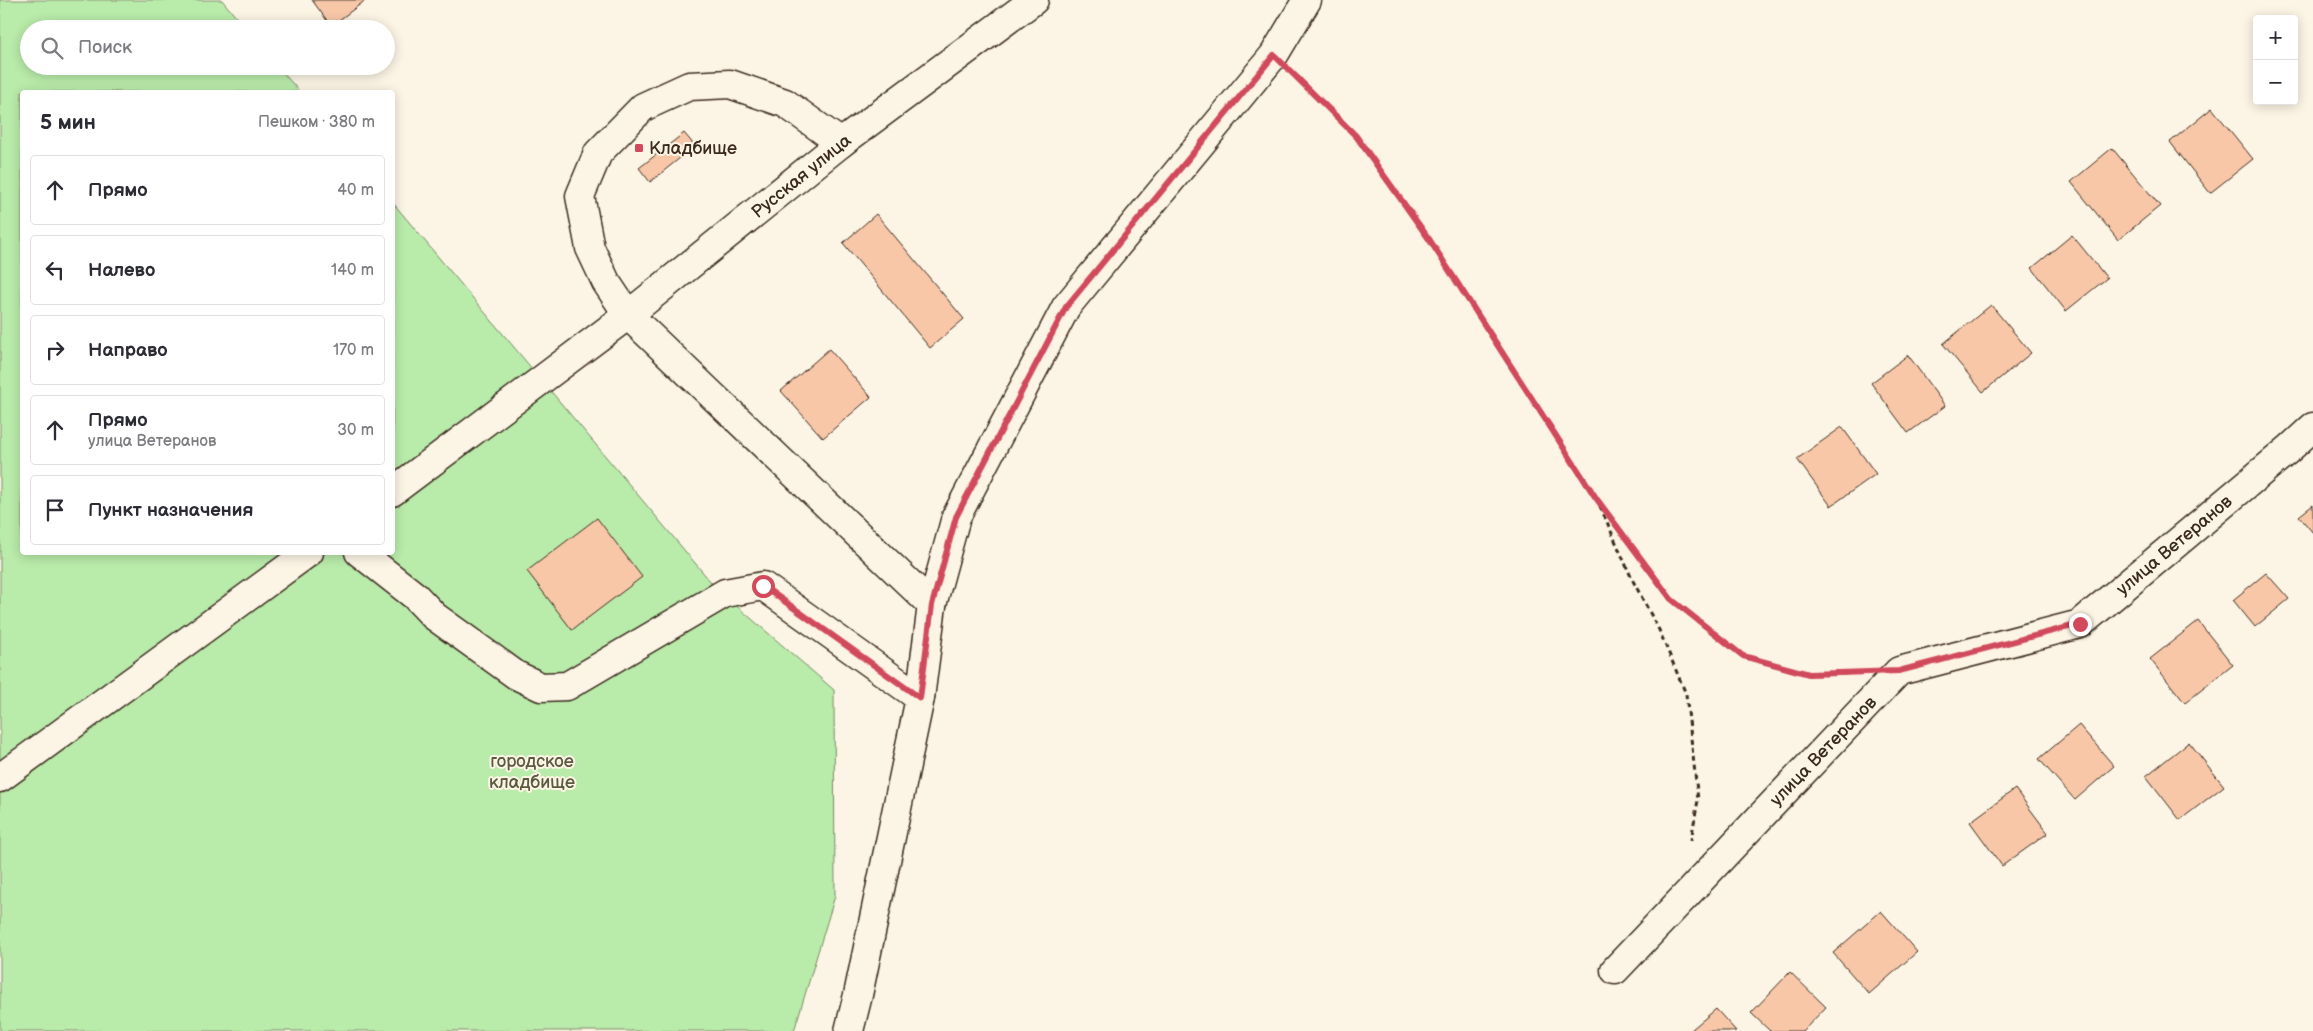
<!DOCTYPE html>
<html lang="ru">
<meta charset="utf-8">
<style>
:root{--surface:#fff;--page:#f2f2f3;--text:#2b2b33;--muted:#7c7c81;--line:#e1e1e2}
body{margin:0;font-family:"Balsamiq Sans",sans-serif;background:var(--page);color:var(--text)}
.controls{position:absolute;right:15px;top:15px;display:grid;overflow:hidden;border-radius:5px;box-shadow:0 2px 12px #0003}
.controls button{width:45px;height:45px;display:grid;place-items:center;padding:0;border:0;border-bottom:1px solid var(--line);background:var(--surface);color:var(--text);font:25px sans-serif}
.stop{position:absolute;width:15px;height:15px;margin:-11px;border:4px solid #d1495b;border-radius:50%;background:#fff}
.stop.end{background:#d1495b;border-color:#fff;box-shadow:0 1px 5px #0008}
.list{margin:0;padding:0;list-style:none}
h2{display:flex;justify-content:space-between;align-items:center;height:65px;margin:0;padding:0 20px;font-size:21px}
h2 small{font-size:16px;font-weight:400;color:var(--muted)}
.list li{display:grid;grid-template-columns:32px 1fr auto;gap:15px;align-items:center;box-sizing:border-box;height:70px;margin:0 10px 10px;padding:0 10px;border:1px solid var(--line);border-radius:5px}
.list b{display:block;font-size:19px;white-space:nowrap}
.list p{margin:0;font-size:16px;white-space:nowrap;color:var(--muted)}
.list em{font-size:16px;font-style:normal;color:var(--muted)}
.icon{flex:none;width:28px;height:28px;fill:none;stroke:currentColor;stroke-width:2;stroke-linecap:round;stroke-linejoin:round}
.map{position:relative;flex:none;width:2313px;height:1031px;overflow:hidden}
.search{position:absolute;background:var(--surface);box-shadow:0 2px 12px #0003;left:20px;top:20px;width:375px;height:55px;display:flex;align-items:center;gap:12px;box-sizing:border-box;padding:0 18px;border-radius:28px;color:var(--muted);font-size:19px}
.panel{position:absolute;background:var(--surface);box-shadow:0 2px 12px #0003;left:20px;top:90px;width:375px;height:465px;border-radius:5px}
.map>svg:first-child{display:block}
.green{fill:#b9ebaa;stroke:#7a8a64}
.building{fill:#f8c7a8;stroke:#3b2a1e}
.lines{fill:none;stroke-linecap:round;stroke-linejoin:round}
.minor-casing{stroke:#3b2a1e;stroke-width:31}
.path{stroke:#3b2a1e;stroke-width:3;stroke-dasharray:5 4;stroke-linecap:butt}
.minor{stroke:#fcf5e5;stroke-width:28}
.route{stroke:#d1495b;stroke-width:6}
.poi-dot{fill:#d1495b;stroke:#fcf5e5;stroke-width:2}
.labels{text-anchor:middle;stroke-width:4;stroke-linejoin:round;paint-order:stroke}
.poi-label{font-size:18px;fill:#3b2a1e;stroke:#fcf5e5;text-anchor:start}
.street-label{font-size:18px;fill:#3b2a1e;stroke:#fcf5e5}
.park-label{font-size:18px;fill:#5a5a41;stroke:#fcf5e5}
</style>
<div class="map">
<svg width="2313" height="1031" viewBox="0 0 2313 1031">
<rect width="100%" height="100%" fill="#fcf5e5"/>
<filter id="ink" filterUnits="userSpaceOnUse"><feTurbulence type="fractalNoise" baseFrequency=".02" numOctaves="2"/><feDisplacementMap in="SourceGraphic" scale="10" xChannelSelector="R" yChannelSelector="G"/><feConvolveMatrix kernelMatrix="1 2 1 2 8 2 1 2 1" color-interpolation-filters="sRGB"/></filter>
<g filter="url(#ink)">
<path class="green" d="M0,0H222L246,29H29V66H277L300,92H22V552H392L393,203L716,588L834,690L835,896L794,1031H0Z"/>
<g class="building">
<path d="M312,0H366L331,26Z"/>
<path d="M2212,108L2253,159L2210,193L2170,142Z"/>
<path d="M684,133L695,146L650,182L639,168Z"/>
<path d="M2112,148L2160,206L2118,240L2071,182Z"/>
<path d="M876,214L964,319L930,348L843,243Z"/>
<path d="M2072,235L2107,278L2066,311L2032,268Z"/>
<path d="M1991,305L2031,353L1983,392L1943,344Z"/>
<path d="M829,349L871,397L823,438L781,391Z"/>
<path d="M1908,355L1945,406L1908,433L1871,383Z"/>
<path d="M1842,427L1876,474L1831,506L1797,459Z"/>
<path d="M2313,505V533L2299,516Z"/>
<path d="M597,518L642,577L572,630L527,571Z"/>
<path d="M2266,573L2289,599L2255,627L2233,600Z"/>
<path d="M2198,621L2233,665L2185,703L2150,659Z"/>
<path d="M2079,725L2114,766L2075,800L2039,759Z"/>
<path d="M2189,742L2224,786L2180,820L2146,776Z"/>
<path d="M2015,789L2048,833L2002,866L1970,822Z"/>
<path d="M1881,911L1917,952L1869,994L1833,953Z"/>
<path d="M1790,972L1826,1007L1803,1031H1770L1751,1013Z"/>
<path d="M1716,1009L1736,1031H1692L1691,1030Z"/>
</g>
<g class="lines">
<g class="minor-casing">
<g id="minor">
<path d="M841,143L785,103L730,84L689,86L643,107L598,153L580,196L590,248L606,282L628,315L932,605"/>
<path d="M392,492L628,315L841,143L1034,0"/>
<path d="M359,552L415,596L434,616L516,675L541,687L567,686L725,593L763,586L920,698"/>
<path d="M0,778L309,552"/>
<path d="M1615,970L1899,671L2080,624L2289,449L2313,427"/>
<path d="M849,1031L858,995L920,698L932,605L956,517L1066,307L1274,55L1307,0"/>
</g>
</g>
<g class="path">
<path d="M1297,77L1356,136L1429,239L1596,498L1671,599L1743,656L1809,674L1851,673"/>
<path d="M1600,506L1632,579L1659,630L1686,694L1698,800L1691,840"/>
</g>
<use href="#minor" class="minor"/>
</g>
</g>
<g class="lines" filter="url(#ink)">
<path class="route" d="M763,586L920,698L932,605L956,517L1066,307L1274,55L1356,136L1429,239L1596,498L1671,599L1743,656L1809,674L1899,671L2080,624"/>
</g>
<rect class="poi-dot" x="634" y="143" width="10" height="10" rx="2.5"/>
<g class="labels">
<g class="poi-label">
<text x="649" y="154">Кладбище</text>
</g>
<g class="street-label">
<text transform="translate(801 176) rotate(-39)" y="6">Русская улица</text>
<text transform="translate(2174 545) rotate(-40)" y="6">улица Ветеранов</text>
<text transform="translate(1823 751) rotate(-46)" y="6">улица Ветеранов</text>
</g>
<g class="park-label">
<text x="532" y="767">городское<tspan x="532" dy="21">кладбище</tspan></text>
</g>
</g>
</svg>
<div class="controls">
<button>+</button>
<button>−</button>
</div>
<div class="stop" style="left:763px;top:586px"></div>
<div class="stop end" style="left:2080px;top:624px"></div>
<div class="search"><svg class="icon" aria-label="search" viewBox="0 0 24 24"><circle cx="10" cy="10" r="6"/><path d="M15 15l6 6"/></svg>Поиск</div>
<section class="panel">
<h2>5 мин<small>Пешком · 380 m</small></h2>
<ul class="list">
<li><svg class="icon" aria-label="ahead" viewBox="0 0 24 24"><path d="M12 20V5M6 11l6-6 6 6"/></svg><div><b>Прямо</b></div><em>40 m</em></li>
<li><svg class="icon" aria-label="left" viewBox="0 0 24 24"><path d="M17 20v-9H6M10 6l-5 5 5 5"/></svg><div><b>Налево</b></div><em>140 m</em></li>
<li><svg class="icon" aria-label="right" viewBox="0 0 24 24"><path d="M7 20v-9h11M14 6l5 5-5 5"/></svg><div><b>Направо</b></div><em>170 m</em></li>
<li><svg class="icon" aria-label="ahead" viewBox="0 0 24 24"><path d="M12 20V5M6 11l6-6 6 6"/></svg><div><b>Прямо</b><p>улица Ветеранов</p></div><em>30 m</em></li>
<li><svg class="icon" aria-label="arrive" viewBox="0 0 24 24"><path d="M6 21V4h12l-3 4 3 4H6"/></svg><div><b>Пункт назначения</b></div></li>
</ul>
</section>
</div>
